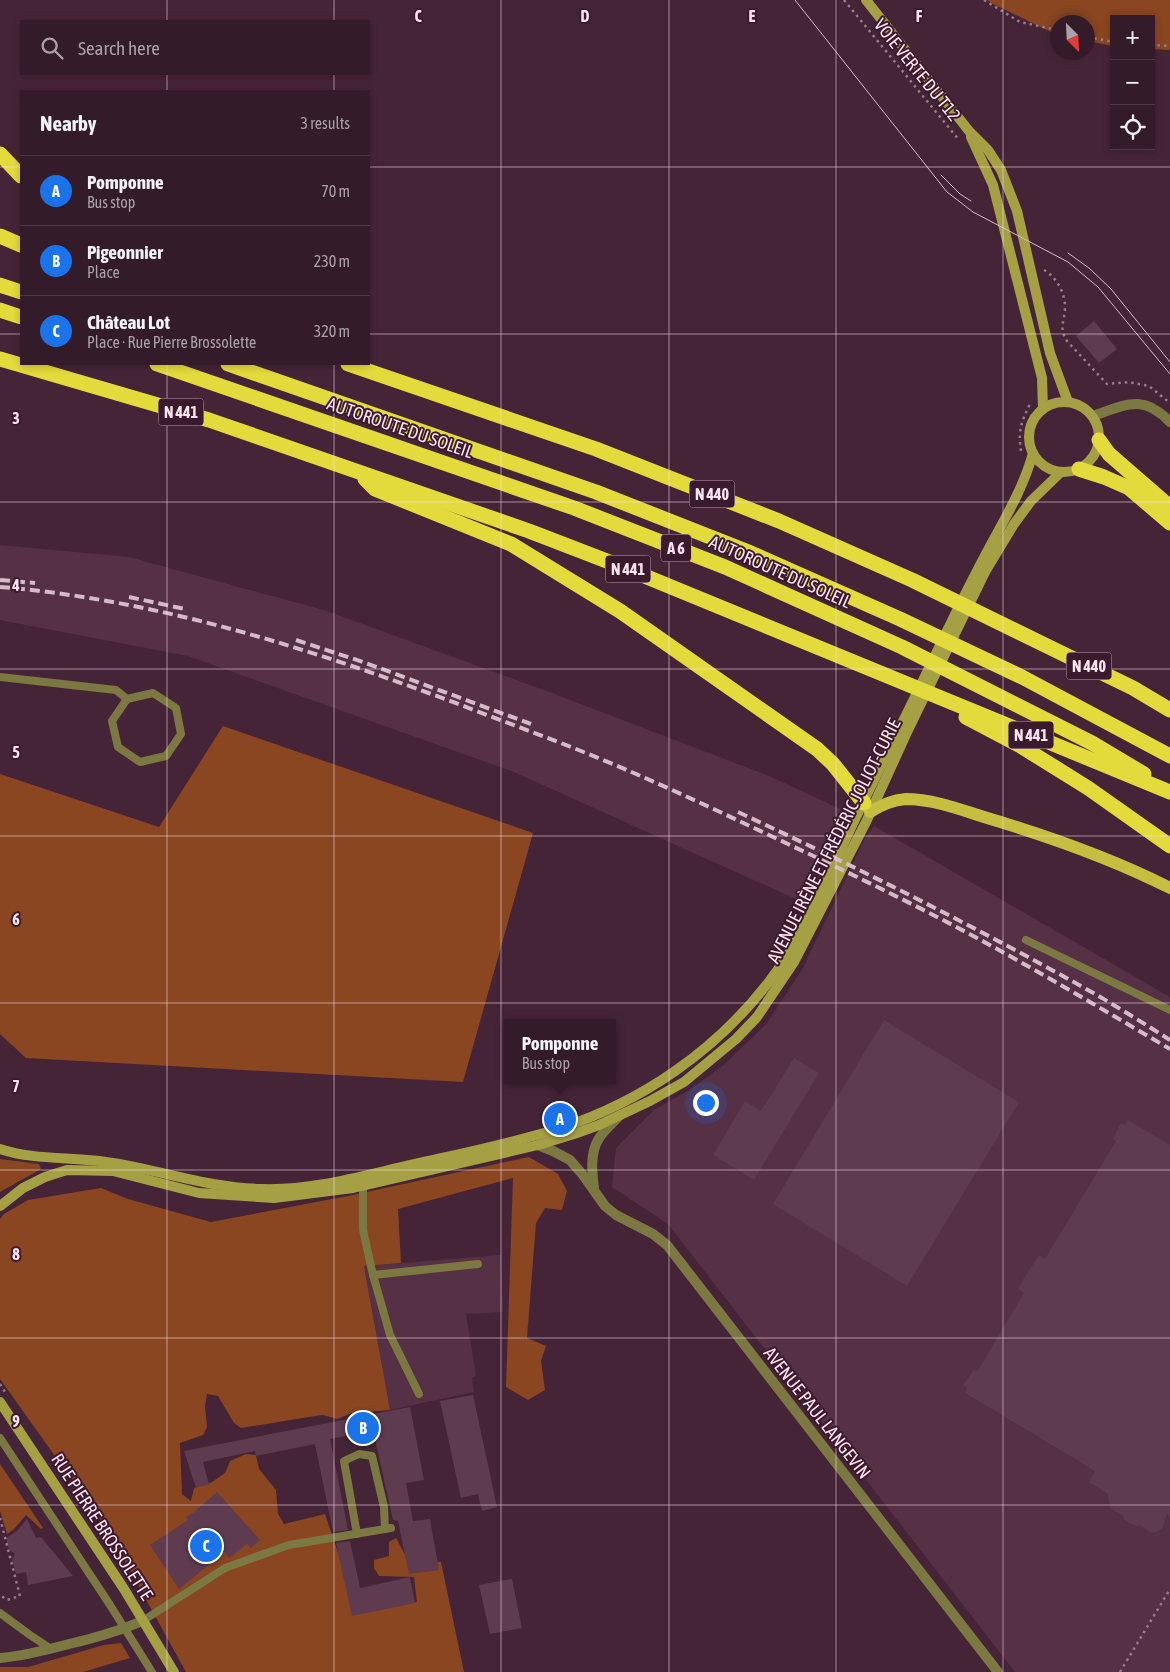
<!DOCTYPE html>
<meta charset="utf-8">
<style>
:root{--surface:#341b29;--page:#3c2431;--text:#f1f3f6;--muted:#a9a1a8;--line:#4e3946;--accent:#1a73e8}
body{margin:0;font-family:"Asap Condensed",sans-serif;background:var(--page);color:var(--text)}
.controls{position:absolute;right:15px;top:15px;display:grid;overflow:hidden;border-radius:0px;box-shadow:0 2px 8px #0003}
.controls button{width:45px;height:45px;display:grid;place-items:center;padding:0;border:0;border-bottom:1px solid var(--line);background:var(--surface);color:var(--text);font:25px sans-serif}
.compass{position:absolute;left:1050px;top:15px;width:45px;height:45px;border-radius:50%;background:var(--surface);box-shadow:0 2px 8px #0003;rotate:156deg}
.you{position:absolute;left:705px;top:1102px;width:18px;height:18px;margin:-12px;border:4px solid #fff;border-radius:50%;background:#1a73e8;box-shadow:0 0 0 8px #1a73e833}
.badge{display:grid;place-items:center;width:32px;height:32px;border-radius:50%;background:var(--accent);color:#fff;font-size:16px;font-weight:700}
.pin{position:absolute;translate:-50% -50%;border:2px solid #fff;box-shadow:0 1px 5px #0006}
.popup{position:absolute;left:504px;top:1019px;width:112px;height:65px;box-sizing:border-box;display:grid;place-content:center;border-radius:0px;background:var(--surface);filter:drop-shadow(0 1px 4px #0005);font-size:16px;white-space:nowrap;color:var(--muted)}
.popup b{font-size:19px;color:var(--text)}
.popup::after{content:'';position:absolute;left:50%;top:100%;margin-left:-10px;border:10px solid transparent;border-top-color:var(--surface)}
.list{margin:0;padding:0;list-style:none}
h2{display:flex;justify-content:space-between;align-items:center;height:65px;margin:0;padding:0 20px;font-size:21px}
h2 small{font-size:16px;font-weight:400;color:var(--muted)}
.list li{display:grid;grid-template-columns:32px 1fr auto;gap:15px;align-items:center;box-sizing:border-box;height:70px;padding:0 20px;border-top:1px solid var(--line)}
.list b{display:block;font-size:19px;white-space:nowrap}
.list p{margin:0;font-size:16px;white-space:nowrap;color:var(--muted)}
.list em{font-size:16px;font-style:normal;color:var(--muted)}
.icon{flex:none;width:28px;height:28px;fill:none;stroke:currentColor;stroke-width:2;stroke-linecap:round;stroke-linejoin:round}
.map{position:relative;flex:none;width:1170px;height:1672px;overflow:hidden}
.search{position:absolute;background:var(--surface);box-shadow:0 2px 8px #0003;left:20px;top:20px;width:350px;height:55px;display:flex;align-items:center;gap:12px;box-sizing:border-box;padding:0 18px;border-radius:0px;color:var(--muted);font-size:19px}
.panel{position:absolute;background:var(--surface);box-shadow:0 2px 8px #0003;left:20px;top:90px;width:350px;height:275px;border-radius:0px}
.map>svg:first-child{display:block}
.built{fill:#563045}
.green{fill:#8a4521}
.building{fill:#5e3b4e}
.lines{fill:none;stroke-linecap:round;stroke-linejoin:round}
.path{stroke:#987b8b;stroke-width:2.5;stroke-dasharray:2.5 4;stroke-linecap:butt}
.lane{stroke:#7b7841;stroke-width:8}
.street{stroke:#7b7841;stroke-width:10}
.secondary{stroke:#a5a044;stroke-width:10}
.primary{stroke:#c6be41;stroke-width:12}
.highway{stroke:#e3da3c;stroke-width:15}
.tram{stroke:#d4bbc8;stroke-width:1}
.rail{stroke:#d4bbc8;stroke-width:4;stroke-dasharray:10 5;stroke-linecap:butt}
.grid{fill:none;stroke:#fbe4f0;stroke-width:1;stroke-opacity:0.55}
.labels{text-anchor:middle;stroke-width:4;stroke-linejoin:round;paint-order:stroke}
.shield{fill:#3b1a2d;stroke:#c1a7b6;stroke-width:1}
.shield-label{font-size:16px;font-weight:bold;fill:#fbe4f0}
.street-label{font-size:18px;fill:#fbe4f0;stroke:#3b1a2d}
.grid-label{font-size:16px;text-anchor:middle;font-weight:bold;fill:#fbe4f0;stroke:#3b1a2d;stroke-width:4;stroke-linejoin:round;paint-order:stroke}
</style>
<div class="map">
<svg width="1170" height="1672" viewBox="0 0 1170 1672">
<rect width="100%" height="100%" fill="#452437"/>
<g class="built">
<path d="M0,545L129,557L327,611L552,693L769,776L847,812L838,846L809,905L514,772L188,656L0,620Z"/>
<path d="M874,826L1170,997V1672H1015L668,1224L612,1187L616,1148L654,1110L688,1091L725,1064L767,1023L803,968L865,838Z"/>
<path d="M501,1255L503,1312L466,1314L476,1376L472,1378L474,1392L390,1410L364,1266Z"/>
</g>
<g class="green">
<path d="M987,0H1170V50L1151,49V19H1114V46H1112L1088,41V22H1058L1057,34L1051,32L993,4Z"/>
<path d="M223,726L533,833L463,1082L26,1058L0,1034V774L159,827Z"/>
<path d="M529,1157L558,1174L567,1191L562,1210L545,1208L536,1223L527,1338L546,1346L541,1361L545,1390L528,1400L506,1387L513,1178L398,1209L401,1263L364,1266L390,1410L352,1413L337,1419L323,1415L315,1416L241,1428L234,1423L218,1396L207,1394L205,1406L207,1427L203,1435L180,1443L182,1494L191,1501L194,1488L212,1482L225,1473L230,1461L246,1454L256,1455L259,1469L276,1490L278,1514L284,1524L325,1514L347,1579L379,1606L417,1602L414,1577L379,1576L374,1568V1560L389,1556V1542L396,1538L408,1560L441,1562L464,1672H186L107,1529L0,1379V1219L4,1214L28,1200L101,1188L128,1199L211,1222L348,1196Z"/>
<path d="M0,1159L39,1164L41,1169L0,1192Z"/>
<path d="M0,1464L43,1528L41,1529L26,1515L14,1529L7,1534L0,1511Z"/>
<path d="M121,1643L130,1658L83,1672H0V1667H28L104,1645Z"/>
</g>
<g class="building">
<path d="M1094,321L1117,349L1099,363L1076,336Z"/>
<path d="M884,1020L1019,1102L907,1286L773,1204Z"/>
<path d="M794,1058L819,1073L754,1180L713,1155L745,1101L761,1111Z"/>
<path d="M1128,1120L1170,1145V1516L1167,1514L1162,1529L1154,1533L1148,1531L1139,1524L1137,1527L1123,1519L1124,1517L1110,1508L1108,1494L1089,1482L1095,1471L965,1393L967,1388L963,1385L974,1370L977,1372L1024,1293L1018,1289L1024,1278L1039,1255L1045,1259L1116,1141L1113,1139L1121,1123L1126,1125Z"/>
<path d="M473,1395L497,1507L482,1511L478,1494L461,1498L440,1401Z"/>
<path d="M410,1407L424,1480L406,1483L413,1521L430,1519L439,1570L409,1574L398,1521L393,1520L375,1439L363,1442L351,1435L330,1439L348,1530L333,1532L315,1444L256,1456L255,1451L203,1462L209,1484L196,1488L184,1451Z"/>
<path d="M217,1492L260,1540L251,1548L247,1544L229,1558L225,1552L179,1589L150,1545L188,1520L186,1517L194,1512Z"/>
<path d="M27,1519L36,1538L41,1537L73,1576L28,1585L26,1572L16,1574L12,1560L15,1554L9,1549L6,1538L17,1531Z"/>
<path d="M350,1541L360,1588L410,1577L415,1603L352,1616L336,1543Z"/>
<path d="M512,1579L522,1628L490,1634L479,1585Z"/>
</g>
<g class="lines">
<g class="path">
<path d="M844,0L959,140"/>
<path d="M984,0L1020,22L1058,30"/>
<path d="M1088,37L1114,42"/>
<path d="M1151,45L1170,46"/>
<path d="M1044,270C1056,277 1065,292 1065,307C1065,322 1058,326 1067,341L1107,384L1129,382L1149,386L1170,403"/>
<path d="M1021,451C1018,431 1021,422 1030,404"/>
<path d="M0,1384L5,1392"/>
<path d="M0,1518L20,1596L7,1600L0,1595"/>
<path d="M1120,1672L1170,1589"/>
</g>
<g class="lane">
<path d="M0,677L116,690L127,699"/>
<path d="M153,693L176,708L181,734L166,756L140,762L118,747L112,721L127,699Z"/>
<path d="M1026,940L1170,1010"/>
<path d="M363,1185V1230L373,1275L390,1335L419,1394"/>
<path d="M373,1275L478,1264"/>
<path d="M0,1438L110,1605L152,1672"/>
<path d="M357,1534L344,1461L359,1454L372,1456L384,1507L385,1529"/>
<path d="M0,1613L30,1635L51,1649"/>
<path d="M144,1620L225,1568L289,1545L391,1528"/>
</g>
<g class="street">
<path d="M1093,416C1125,405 1143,393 1170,422"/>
<path d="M538,1145L553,1151L570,1160L583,1175L605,1206L616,1215L653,1234L667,1245L998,1672"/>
<path d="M594,1188C592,1172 590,1154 598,1140C603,1131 613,1123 620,1115"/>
<path d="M0,1658C24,1656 46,1650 69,1644C95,1638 120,1631 144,1620"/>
</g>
<g class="secondary">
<path d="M866,0L969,131L988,150L1001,170L1017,211L1050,353L1068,402"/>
<path d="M971,137L993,185L1042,378L1043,409"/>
<circle cx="1064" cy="437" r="35"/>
<path d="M0,1149C36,1161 76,1156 113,1163C163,1171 210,1188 261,1189C313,1191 365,1175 415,1164C464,1153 513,1143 561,1128C643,1101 715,1051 768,983C803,938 826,883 849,832C870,787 893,742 915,697C936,654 956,611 978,569C997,531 1022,494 1033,453"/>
<path d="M0,1206L23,1188L45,1177L67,1170L113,1171L199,1193L274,1198L353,1188L538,1145L574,1134L599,1125L650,1101L684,1082L736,1039L757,1017L794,962L866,822L908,730L985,572L1014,524L1031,501L1061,472"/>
<path d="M0,1402L124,1589L174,1672"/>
</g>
<path class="primary" d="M870,812C882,805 892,800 906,799C932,799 959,809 984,817C1048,836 1111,858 1170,888"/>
<g class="highway">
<path d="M0,154L21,176"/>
<path d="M0,236L21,245"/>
<path d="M0,285L21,292"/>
<path d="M0,310L21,317"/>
<path d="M0,359L209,420L529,531L625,568L1170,792"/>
<path d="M157,364L574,508L725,567L902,647L1092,743L1144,774"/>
<path d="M228,364L596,492L751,553L900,619L1022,677L1170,756"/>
<path d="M348,364L596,449L779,521L912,580L1133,688L1170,710"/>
<path d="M1099,440L1109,454L1170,507"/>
<path d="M1079,469L1104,477L1129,488L1170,523"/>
<path d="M365,479L375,489L511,544L620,611L817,749L833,764L864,803"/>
<path d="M966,717L1019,745L1088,788L1170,846"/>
</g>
<g class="tram">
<path d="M795,0L947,192L973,212L1068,262L1098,287L1170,374"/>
<path d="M941,175L960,194L971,201"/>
<path d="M1068,253L1089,268L1111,289L1170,362"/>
</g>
<g class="rail">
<path d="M0,580L35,583"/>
<path d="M0,587C160,600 311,649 461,705C502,721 544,736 586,753C643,776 699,802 754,828C818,858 881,888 943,920C1020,960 1095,1005 1170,1049"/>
<path d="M129,597L185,609"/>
<path d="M296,640L363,662L531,724"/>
<path d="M738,812C854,866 968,923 1079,985C1110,1002 1140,1021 1170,1040"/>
</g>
</g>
<path class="grid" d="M167,0V21M334,0V21M501,0V1672M669,0V1672M836,0V1672M1003,0V1672M167,74V91M334,74V91M0,167H21M369,167H1170M0,334H21M369,334H1170M167,364V1672M334,364V1672M0,502H1170M0,669H1170M0,836H1170M0,1003H1170M0,1170H1170M0,1338H1170M0,1505H1170"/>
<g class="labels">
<g class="shield">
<rect x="158.5" y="398.5" width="45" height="27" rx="4"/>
<rect x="689.5" y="480.5" width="45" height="27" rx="4"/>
<rect x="661" y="534.5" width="30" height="27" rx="4"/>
<rect x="605.5" y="555.5" width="45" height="27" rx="4"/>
<rect x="1066.5" y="652.5" width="45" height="27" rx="4"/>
<rect x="1008.5" y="721.5" width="45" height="27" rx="4"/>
</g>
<g class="shield-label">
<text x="181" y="418">N 441</text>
<text x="712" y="500">N 440</text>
<text x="676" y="554">A 6</text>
<text x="628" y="575">N 441</text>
<text x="1089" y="672">N 440</text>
<text x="1031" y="741">N 441</text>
</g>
<g class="street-label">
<text transform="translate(917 70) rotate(51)" y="6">VOIE VERTE DU T12</text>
<text transform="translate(400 428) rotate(19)" y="6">AUTOROUTE DU SOLEIL</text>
<text transform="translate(780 572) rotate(24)" y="6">AUTOROUTE DU SOLEIL</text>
<text transform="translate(834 841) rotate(-63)" y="6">AVENUE IRÈNE ET FRÉDÉRIC JOLIOT-CURIE</text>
<text transform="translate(817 1413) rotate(52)" y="6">AVENUE PAUL LANGEVIN</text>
<text transform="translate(102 1527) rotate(57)" y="6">RUE PIERRE BROSSOLETTE</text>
</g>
</g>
<g class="grid-label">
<text x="418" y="22">C</text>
<text x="585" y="22">D</text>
<text x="752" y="22">E</text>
<text x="919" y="22">F</text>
<text x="16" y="424">3</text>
<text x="16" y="591">4</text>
<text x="16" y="758">5</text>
<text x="16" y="925">6</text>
<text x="16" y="1092">7</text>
<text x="16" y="1260">8</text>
<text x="16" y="1427">9</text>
</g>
</svg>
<div class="controls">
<button>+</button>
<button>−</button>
<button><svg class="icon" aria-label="locate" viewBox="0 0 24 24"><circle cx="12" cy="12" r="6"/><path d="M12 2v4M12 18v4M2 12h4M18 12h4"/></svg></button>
</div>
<svg class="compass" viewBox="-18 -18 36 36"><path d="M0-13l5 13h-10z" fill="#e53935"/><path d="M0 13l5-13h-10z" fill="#a9a1a8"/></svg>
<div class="you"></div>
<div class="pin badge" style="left:560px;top:1119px">A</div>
<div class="popup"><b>Pomponne</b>Bus stop</div>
<div class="pin badge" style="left:363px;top:1428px">B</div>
<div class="pin badge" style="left:206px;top:1546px">C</div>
<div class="search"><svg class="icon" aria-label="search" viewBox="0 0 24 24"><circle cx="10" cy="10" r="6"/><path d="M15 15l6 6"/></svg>Search here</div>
<section class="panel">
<h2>Nearby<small>3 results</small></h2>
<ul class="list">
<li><span class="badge">A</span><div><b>Pomponne</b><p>Bus stop</p></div><em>70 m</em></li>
<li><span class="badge">B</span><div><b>Pigeonnier</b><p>Place</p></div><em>230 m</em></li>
<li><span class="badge">C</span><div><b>Château Lot</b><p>Place · Rue Pierre Brossolette</p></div><em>320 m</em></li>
</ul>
</section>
</div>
